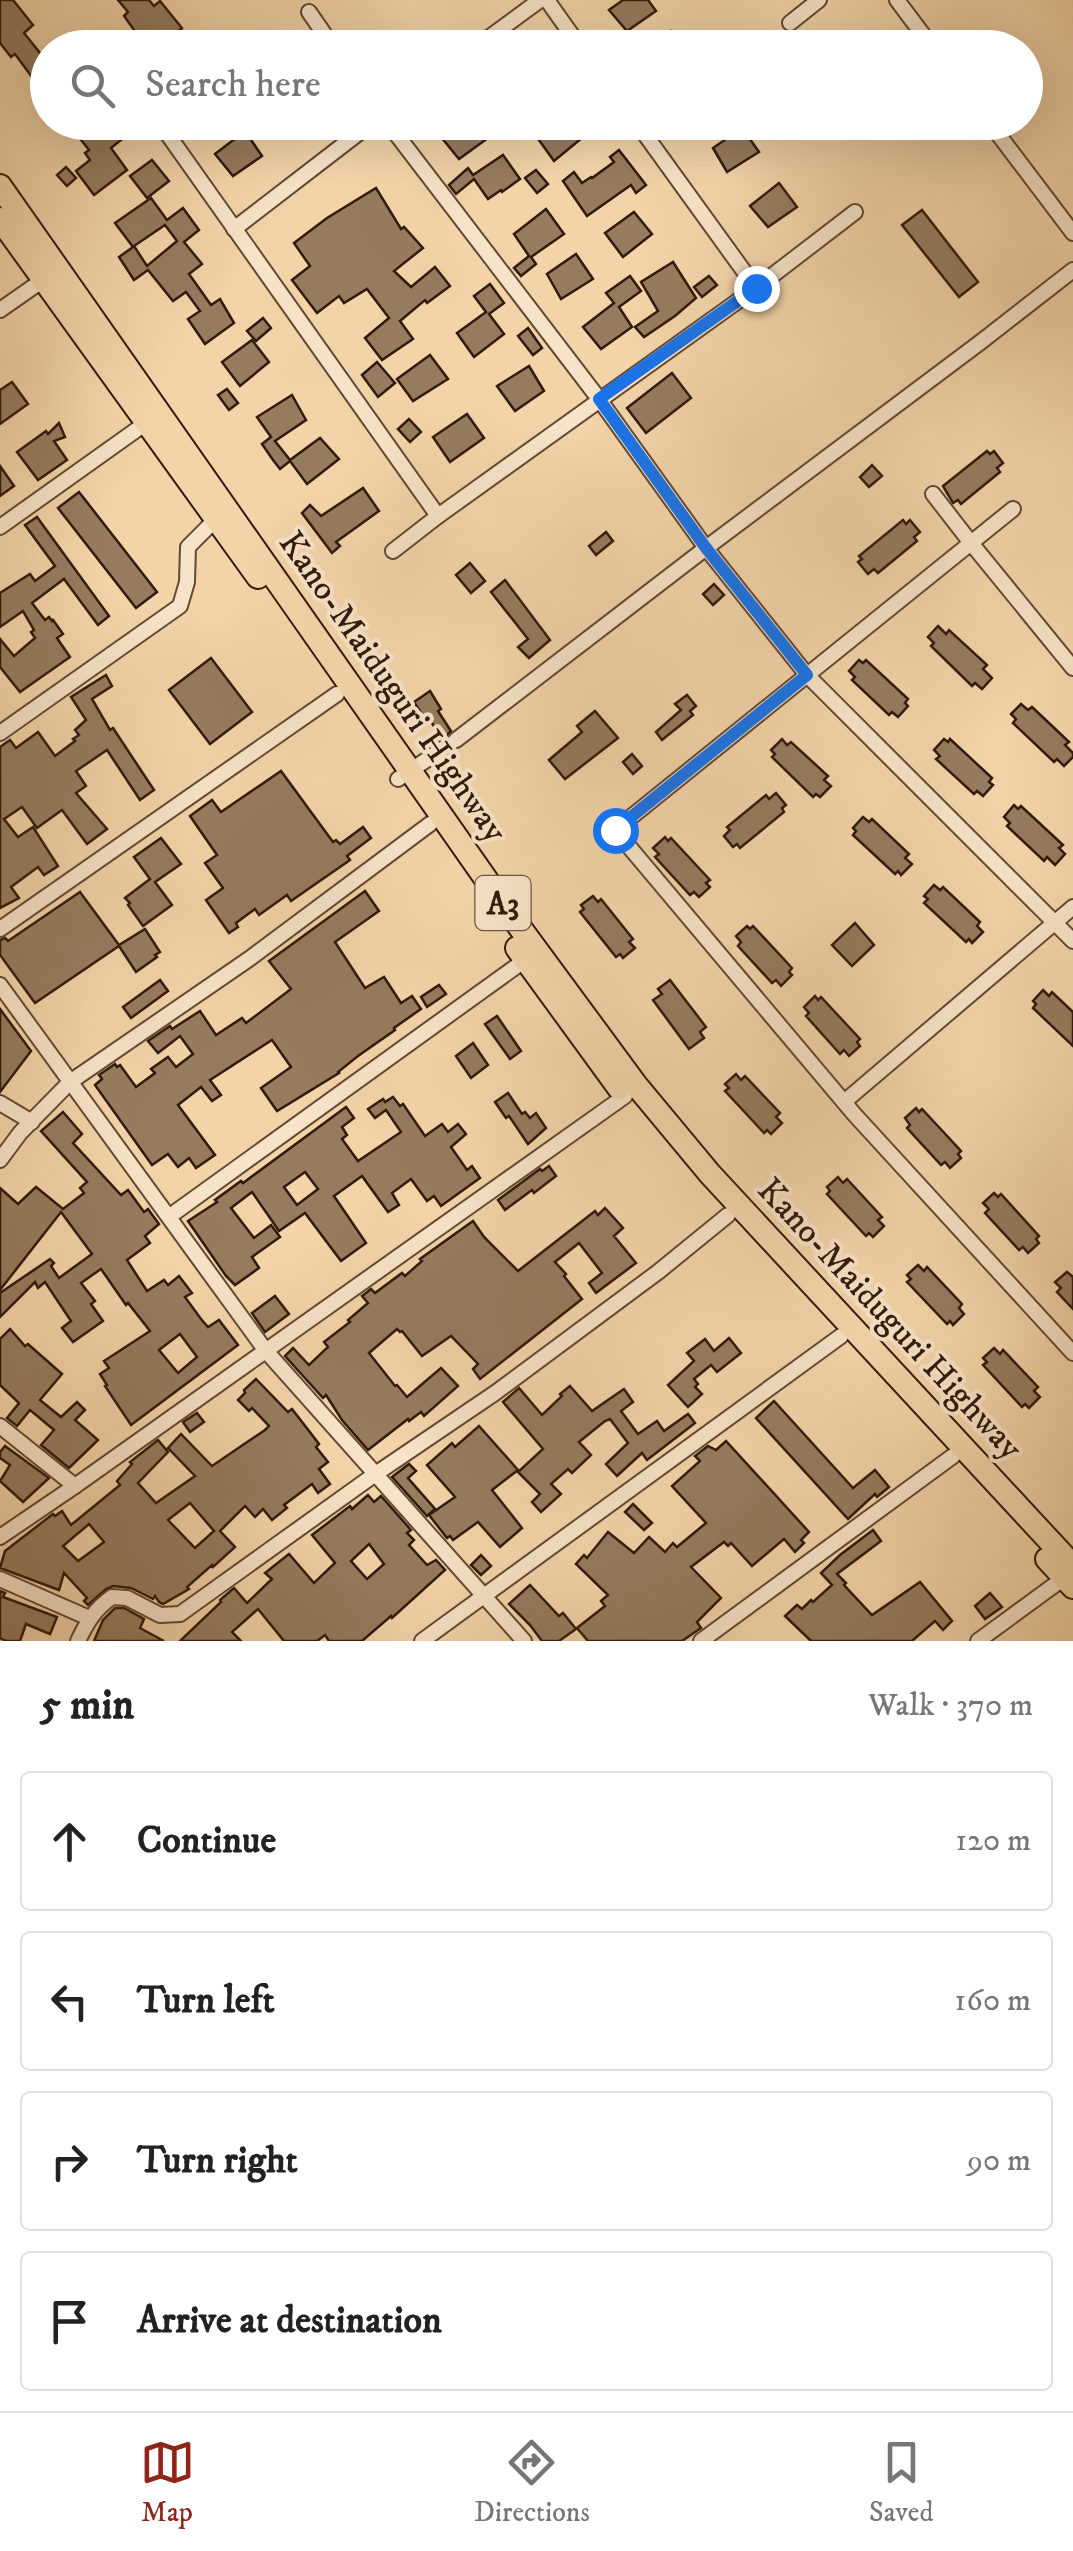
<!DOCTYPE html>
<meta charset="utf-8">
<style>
:root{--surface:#fff;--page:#f6f6f6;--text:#222;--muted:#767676;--line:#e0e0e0;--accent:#8f2418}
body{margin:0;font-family:"IM FELL DW Pica",serif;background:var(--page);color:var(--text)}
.stop{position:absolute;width:30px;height:30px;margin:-22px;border:8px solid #1a73e8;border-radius:50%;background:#fff}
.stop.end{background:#1a73e8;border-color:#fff;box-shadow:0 2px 10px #0008}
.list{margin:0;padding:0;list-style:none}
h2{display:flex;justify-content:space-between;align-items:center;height:130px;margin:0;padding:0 40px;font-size:42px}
h2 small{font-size:32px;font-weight:400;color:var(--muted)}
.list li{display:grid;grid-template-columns:65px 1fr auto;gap:30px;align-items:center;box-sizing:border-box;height:140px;margin:0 20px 20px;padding:0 20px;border:2px solid var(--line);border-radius:10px}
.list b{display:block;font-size:38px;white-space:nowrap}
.list em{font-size:32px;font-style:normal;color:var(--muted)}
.icon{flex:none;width:55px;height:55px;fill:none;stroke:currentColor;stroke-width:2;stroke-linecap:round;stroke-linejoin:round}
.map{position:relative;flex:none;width:1073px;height:1641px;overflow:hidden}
.search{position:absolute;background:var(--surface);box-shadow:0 10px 40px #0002;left:30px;right:30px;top:30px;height:110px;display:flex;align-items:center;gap:25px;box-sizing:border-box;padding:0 35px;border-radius:55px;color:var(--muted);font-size:38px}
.sheet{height:770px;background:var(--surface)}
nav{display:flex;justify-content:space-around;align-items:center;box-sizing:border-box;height:140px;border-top:2px solid var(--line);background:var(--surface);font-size:28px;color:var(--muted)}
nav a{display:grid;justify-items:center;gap:5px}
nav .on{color:var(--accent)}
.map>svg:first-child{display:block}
.building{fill:#967b5e;stroke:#311a0c;stroke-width:2.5;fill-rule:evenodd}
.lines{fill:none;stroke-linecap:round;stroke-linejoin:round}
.minor-casing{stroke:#624833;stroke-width:18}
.trunk-casing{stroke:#311a0c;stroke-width:26}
.minor{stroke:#f7e3c7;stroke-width:14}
.trunk{stroke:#f3d4a9;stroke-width:22}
.route{stroke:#1a73e8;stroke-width:12}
.labels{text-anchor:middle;stroke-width:8;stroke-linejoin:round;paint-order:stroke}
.shield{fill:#f7e3c7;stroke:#6c5644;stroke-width:2.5}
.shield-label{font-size:32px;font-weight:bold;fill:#311a0c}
.street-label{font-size:35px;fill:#311a0c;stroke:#f7e3c7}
</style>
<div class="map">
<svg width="1073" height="1641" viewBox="0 0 1073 1641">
<rect width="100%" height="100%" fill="#f3d4a9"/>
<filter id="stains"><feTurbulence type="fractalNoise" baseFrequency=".002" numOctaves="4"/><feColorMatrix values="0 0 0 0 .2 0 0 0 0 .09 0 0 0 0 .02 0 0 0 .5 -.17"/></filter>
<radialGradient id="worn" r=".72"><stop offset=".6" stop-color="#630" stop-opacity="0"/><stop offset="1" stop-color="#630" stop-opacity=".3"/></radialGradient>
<g class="building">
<path d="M0,0H13L33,25L24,33L48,63V99L15,54L11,57L0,43Z"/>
<path d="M118,0H149L154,6L160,1L182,28L173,36L183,48H147L124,16L128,12Z"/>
<path d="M623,0H648L656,11L627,31L609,10Z"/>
<path d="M671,31L682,48H647Z"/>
<path d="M67,122H92L104,138L120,126L127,135L111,148L127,170L94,195L76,171L90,160L85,153L89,150Z"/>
<path d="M458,122H477L488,138L459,159L441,137Z"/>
<path d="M555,122H570L583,137L554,161L536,136Z"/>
<path d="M742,128L759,152L727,172L713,148Z"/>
<path d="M245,131L262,156L233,176L215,154Z"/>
<path d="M619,150L646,185L636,193L631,185L587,216L563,181L574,172L582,183L591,177L592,178L614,162L610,157Z"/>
<path d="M503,155L520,179L502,192L501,190L488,199L474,179L456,194L449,185L468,168L473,175Z"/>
<path d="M152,160L169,181L147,198L130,176Z"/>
<path d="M66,167L76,178L67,186L57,175Z"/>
<path d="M536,170L548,184L537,193L525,178Z"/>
<path d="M779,183L797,207L768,227L750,206Z"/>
<path d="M376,188L401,229L404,227L423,248L394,271L411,287L435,267L450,286L427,303L425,300L400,321L413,339L382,360L365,338L389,318L367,289L344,303L339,296L317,313L292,280L310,266L294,243L327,218Z"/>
<path d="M151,198L167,220L183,208L199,230L184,242L202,264L189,274L211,305L220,299L234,323L205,344L188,319L200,311L186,292L173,301L148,270L134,280L119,257L133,247L115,223ZM165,225L177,241L147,266L134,246Z"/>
<path d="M546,209L564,234L531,257L536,264L521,276L514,268L529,256L514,234Z"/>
<path d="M922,210L978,282L959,297L902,225Z"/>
<path d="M634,212L652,234L623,257L605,233Z"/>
<path d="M576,254L593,279L561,299L547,274Z"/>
<path d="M673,262L696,298L675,316L644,337L635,327L658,311L641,282Z"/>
<path d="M630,276L641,291L619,307L632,327L601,349L583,327L614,303L606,293Z"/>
<path d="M709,276L717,285L702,297L694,287Z"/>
<path d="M490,284L504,303L489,314L504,334L474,357L457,333L486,312L474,296Z"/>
<path d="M263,318L271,328L256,341L247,331Z"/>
<path d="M528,328L542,348L533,355L518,336Z"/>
<path d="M252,340L269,362L240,386L222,362Z"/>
<path d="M430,355L448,379L413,401L397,379Z"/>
<path d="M377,362L395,383L378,397L362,375Z"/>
<path d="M529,366L544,391L515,411L497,386Z"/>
<path d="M672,373L691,398L646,433L627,408Z"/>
<path d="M12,382L28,404L0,424V390Z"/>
<path d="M227,389L238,403L229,410L218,395Z"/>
<path d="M292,395L306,420L275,441L290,460L320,438L339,459L307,484L290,461L280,469L273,460L262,444L271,437L257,417Z"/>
<path d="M467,414L484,438L450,462L433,437Z"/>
<path d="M409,419L421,432L410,442L398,429Z"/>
<path d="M59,423L65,437L54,441L67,460L38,480L17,452L46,431L48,434Z"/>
<path d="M987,451L990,454L994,451L1003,463L997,468L1000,472L961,504L958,500L953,503L943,486Z"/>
<path d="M872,465L882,476L869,487L860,477Z"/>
<path d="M0,466L14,486L0,496Z"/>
<path d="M363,488L379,511L336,542L340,546L332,553L302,513L310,505L321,516Z"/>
<path d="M79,492L157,592L136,608L58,508Z"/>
<path d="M37,517L109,616L98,625L64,579L32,603L45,620L49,617L52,621L53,620L63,634L57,638L70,657L20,692L0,667V639L14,656L35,638L31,632L34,630L23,611L0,627V593L30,574L35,581L55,566L25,525Z"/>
<path d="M903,520L906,524L910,520L920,532L914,537L917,541L878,573L874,569L868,574L858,562L862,559L859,556Z"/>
<path d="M606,532L613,541L596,555L589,546Z"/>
<path d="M470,563L485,581L471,593L456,575Z"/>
<path d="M505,580L550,640L529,658L518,647L528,639L491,592Z"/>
<path d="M714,584L724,595L713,605L703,594Z"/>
<path d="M938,626L946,634L949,630L987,665L983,669L992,678L982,689L975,683L972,686L931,646L934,643L928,637Z"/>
<path d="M211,658L252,712L210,744L169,690Z"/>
<path d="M859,660L863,663L866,660L908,699L905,703L908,706L898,717L892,712L889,715L852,680L855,677L849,671Z"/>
<path d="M106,675L112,686L92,699L110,730L113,728L154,790L140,800L107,750L76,771L86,786L76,793L107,829L87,844L62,810L37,828L22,807L4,819L18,837L33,827L58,866L44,875L38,867L11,887L19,898L0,908V747L10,740L16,748L38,732L55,756L75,741L73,739L79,735L75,730L86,720L71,697Z"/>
<path d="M430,691L441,709L438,711L451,731L446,736L441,737L428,717L425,719L414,702Z"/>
<path d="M687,695L696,706L690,711L693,715L662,740L656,732L681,710L675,704Z"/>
<path d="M1021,704L1028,710L1032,707L1069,742L1065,745L1073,753V757L1064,766L1057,759L1054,762L1013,723L1016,719L1011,714Z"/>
<path d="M595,711L618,738L565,779L549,760L582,732L577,726Z"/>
<path d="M782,739L787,745L791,742L828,776L824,780L831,786L820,797L816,794L813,797L772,757L775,754L771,750Z"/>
<path d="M944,739L948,742L950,739L992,778L989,782L993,785L983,796L977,791L974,794L936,759L940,756L934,750Z"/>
<path d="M632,754L642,766L633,774L623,762Z"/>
<path d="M281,771L333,842L336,840L340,844L363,827L371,838L347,856L350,860L291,901L287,895L259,915L255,909L236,923L238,927L229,933L206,900L223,888L205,863L217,855L190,816L212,800L221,812Z"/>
<path d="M776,793L786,805L782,808L784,812L740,848L737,844L733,847L724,836L730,830L727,827L766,795L769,799Z"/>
<path d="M1014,805L1018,809L1021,806L1063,845L1059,848L1065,854L1055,865L1047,857L1044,861L1007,826L1010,823L1004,817Z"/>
<path d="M863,817L869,822L872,819L909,854L905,858L912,864L901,875L898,871L895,874L853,835L856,831L853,828Z"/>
<path d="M665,837L668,841L671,838L710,880L706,883L710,887L699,897L694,892L690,895L655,857L659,854L653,848Z"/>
<path d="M161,838L181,864L155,882L172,905L143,926L128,905L130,903L125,898L150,879L134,857Z"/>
<path d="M934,885L940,890L943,887L980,922L977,926L983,932L972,943L969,939L966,942L924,903L928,899L924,896Z"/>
<path d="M365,891L379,911L335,942L365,988L384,977L401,1003L412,996L421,1009L394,1028L395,1030L358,1056L338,1072L339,1073L277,1111L261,1088L291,1067L272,1040L210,1080L221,1095L212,1101L201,1087L178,1105L215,1155L196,1168L189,1158L178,1167L168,1154L152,1165L95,1085L102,1079L99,1075L115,1064L117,1067L120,1065L136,1087L155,1073L151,1069L168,1057L176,1067L193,1054L180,1036L158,1053L148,1041L170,1026L172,1029L200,1011L216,1035L242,1018L246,1023L291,989L269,961Z"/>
<path d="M80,892L119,945L145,929L160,952L155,955L157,957L136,972L119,946L35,1003L0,955V940L5,938L8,941Z"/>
<path d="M593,896L598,902L601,899L633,939L629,942L635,948L623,958L620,954L616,957L580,912L584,909L581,905Z"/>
<path d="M855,923L874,945L852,966L832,945Z"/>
<path d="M747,926L750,929L753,926L792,968L789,972L792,975L781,986L776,980L772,983L738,946L741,942L736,936Z"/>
<path d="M160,980L168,991L131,1018L123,1007Z"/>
<path d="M670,980L706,1027L700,1032L704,1038L689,1049L653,1000L662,994L658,989Z"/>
<path d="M439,985L446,994L427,1007L421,997Z"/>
<path d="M1043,990L1049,996L1052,992L1073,1012V1046L1033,1008L1036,1004L1033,1001Z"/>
<path d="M815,996L818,1000L821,997L860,1039L857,1042L860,1046L849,1056L844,1050L840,1054L806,1016L809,1013L804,1007Z"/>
<path d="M0,1009L31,1051L0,1092Z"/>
<path d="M497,1016L521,1051L510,1059L485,1024Z"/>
<path d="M473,1043L488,1065L471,1078L456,1056Z"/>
<path d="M736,1074L741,1080L745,1076L780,1113L776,1117L782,1123L771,1134L767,1130L764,1133L725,1091L729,1088L725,1084Z"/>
<path d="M508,1093L522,1114L525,1112L530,1118L536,1113L546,1128L528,1144L509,1116L506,1118L495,1102Z"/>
<path d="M393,1097L400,1106L403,1104L425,1136L442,1124L448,1132L458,1124L466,1134L451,1147L467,1170L472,1166L480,1178L441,1206L434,1196L427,1201L411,1179L392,1193L399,1205L388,1212L362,1176L334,1196L366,1243L341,1261L305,1213L279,1231L252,1192L231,1208L254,1238L271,1225L280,1237L252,1257L259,1268L235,1285L226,1276L188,1221L217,1202L215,1200L241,1181L243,1183L346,1107L354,1118L342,1127L347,1135L342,1139L358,1161L401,1132L386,1110L375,1118L368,1109L383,1099L385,1102ZM305,1172L318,1189L297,1205L284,1187Z"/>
<path d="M916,1108L919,1112L922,1109L961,1151L958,1154L961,1158L950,1168L945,1162L941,1165L907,1128L910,1125L905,1118Z"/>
<path d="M63,1112L82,1134L73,1143L121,1195L128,1190L144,1212L148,1209L159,1224L145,1236L150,1243L127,1260L147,1291L164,1280L168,1285L179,1276L192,1293L185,1297L201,1319L208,1327L219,1320L238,1345L131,1425L105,1386L107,1385L100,1374L109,1368L104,1361L150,1331L128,1303L126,1305L101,1269L81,1283L95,1301L91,1304L103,1321L73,1342L62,1328L71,1321L45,1282L38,1288L35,1282L0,1317V1293L50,1259L54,1263L51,1266L59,1278L92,1254L61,1212L0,1290V1188L18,1204L36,1187L63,1209L84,1193L80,1188L87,1182L41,1131ZM180,1334L197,1357L178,1373L159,1350Z"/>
<path d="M549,1166L556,1176L534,1193L532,1190L505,1210L498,1200L540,1169L542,1171Z"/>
<path d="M838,1177L843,1183L847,1179L882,1217L878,1220L884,1226L873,1237L869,1233L866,1236L827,1194L830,1191L827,1187Z"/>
<path d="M994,1193L998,1197L1001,1194L1039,1236L1036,1239L1039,1243L1028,1253L1023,1247L1019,1250L985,1213L989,1209L983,1203Z"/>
<path d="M605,1208L623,1228L614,1236L636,1263L596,1293L589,1283L602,1273L579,1243L555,1262L566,1274L564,1276L582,1299L480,1379L473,1369L478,1364L451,1336L422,1356L402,1331L400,1332L397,1329L369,1353L395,1386L397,1385L407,1397L441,1368L458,1386L424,1416L421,1412L409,1421L408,1419L368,1450L342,1420L326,1395L323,1398L285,1356L293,1348L309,1365L328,1347L324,1342L350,1322L348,1320L368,1303L362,1296L366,1293L371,1289L375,1293L402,1273L405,1276L422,1261L420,1259L473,1221L484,1237L518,1271L595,1211L598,1215Z"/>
<path d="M918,1265L924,1271L927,1267L962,1304L959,1308L964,1314L953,1325L950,1321L947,1324L907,1282L911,1279L907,1275Z"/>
<path d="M1067,1272L1073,1277V1309L1057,1292L1061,1288L1055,1282Z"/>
<path d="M275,1296L289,1314L265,1332L252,1313Z"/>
<path d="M10,1329L25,1346L28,1344L62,1374L40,1400L61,1417L77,1402L85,1410L75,1420L98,1440L69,1468L41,1445L54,1430L30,1410L17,1426L7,1418L19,1403L0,1385V1339Z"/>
<path d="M729,1338L741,1353L717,1372L711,1365L694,1379L698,1384L695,1387L702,1394L688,1407L668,1385L694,1361L687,1353L705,1339L714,1351Z"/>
<path d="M994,1348L1000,1354L1003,1350L1038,1387L1034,1391L1040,1397L1029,1408L1025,1404L1022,1407L983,1365L987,1362L983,1358Z"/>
<path d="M256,1379L288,1412L292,1409L319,1444L316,1447L328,1462L319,1469L330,1484L318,1493L312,1484L284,1505L287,1508L272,1520L263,1509L255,1517L245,1506L220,1531L235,1547L213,1567L212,1565L187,1587L189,1589L163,1604L159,1602L155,1596L153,1599L131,1588L113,1586L106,1589L88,1605L84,1601L87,1598L64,1573L59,1590L0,1568L5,1551L53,1514L55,1516L62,1511L71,1525L120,1485L117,1481L132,1464L130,1462L158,1440L168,1452L138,1483L156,1503L195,1476L168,1448L181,1434L212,1466L265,1430L269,1426L252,1408L249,1411L238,1400L245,1393L244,1390ZM190,1503L214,1531L195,1548L168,1520ZM89,1524L104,1542L78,1561L63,1546Z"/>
<path d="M570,1386L592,1411L624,1389L633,1402L621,1411L638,1434L657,1421L664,1431L688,1414L695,1423L647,1460L642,1453L617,1476L606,1464L628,1443L610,1419L605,1421L579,1442L591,1455L572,1473L568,1469L551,1484L561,1494L541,1512L532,1502L540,1494L518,1472L543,1449L503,1402L519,1388L542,1415L562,1396L560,1394Z"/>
<path d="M774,1401L853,1488L875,1470L889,1487L877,1497L875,1494L848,1519L756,1418Z"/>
<path d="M197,1413L204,1422L190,1432L183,1422Z"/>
<path d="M479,1426L518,1470L492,1490L522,1528L500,1547L478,1522L453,1540L450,1536L447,1538L429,1515L455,1497L427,1465L452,1443L455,1447Z"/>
<path d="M726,1441L809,1532L801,1540L804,1543L795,1552L784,1539L752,1566L731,1543L728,1546L724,1542L691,1567L721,1598L697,1622L701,1628L682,1641H588L577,1628L605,1606L601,1601L608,1595L576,1564L584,1555L587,1558L608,1532L634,1553L649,1537L665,1552L673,1543L677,1547L706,1523L672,1486L700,1461L695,1456L708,1446L716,1450Z"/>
<path d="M5,1446L49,1478L23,1502L0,1481L10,1465L0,1458V1452Z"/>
<path d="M409,1464L416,1471L408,1478L435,1509L427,1516L392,1477Z"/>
<path d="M368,1495L374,1502L381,1496L411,1530L407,1533L414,1540L409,1545L427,1565L436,1560L445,1570L392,1618L391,1616L362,1641H329L325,1635L317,1641H284L258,1609L232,1632L241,1641H180L221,1602L220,1600L234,1588L247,1603L272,1579L265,1573L289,1554L314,1583L335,1563L312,1535L350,1506L352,1509ZM369,1544L384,1564L367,1579L351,1561Z"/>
<path d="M633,1504L652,1523L644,1530L625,1512Z"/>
<path d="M873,1530L881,1541L837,1574L846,1583L844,1585L872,1615L920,1582L952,1621L943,1630L935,1621L912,1641H811L785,1616L797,1605L802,1609L811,1600L813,1602L832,1585L821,1573L840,1555Z"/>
<path d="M481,1555L491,1566L481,1575L471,1565Z"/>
<path d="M530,1585L559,1616L563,1613L576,1629L559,1641H542L530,1625L509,1604Z"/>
<path d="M0,1591L5,1593L3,1597L57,1617L50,1634L26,1624L20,1641H6L0,1638Z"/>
<path d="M990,1593L1002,1607L985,1619L975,1606Z"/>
<path d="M115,1608H124L144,1619L140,1628L164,1641H94L103,1620Z"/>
</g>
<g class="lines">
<g class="minor-casing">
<g id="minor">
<path d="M547,0L581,48"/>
<path d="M897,0L933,48"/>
<path d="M309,12L334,48"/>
<path d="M790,23L819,0"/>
<path d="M475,48L540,0"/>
<path d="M159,122L438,516"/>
<path d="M387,122L599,399L706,548L807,675L1073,941"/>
<path d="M636,122L756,288"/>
<path d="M989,122L1073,233"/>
<path d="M234,229L373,122"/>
<path d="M0,310L43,280"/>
<path d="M933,494L971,543L1073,668"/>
<path d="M1013,509L615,830L854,1114L1073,1353"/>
<path d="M0,527L146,423"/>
<path d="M393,551L438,516L756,288L855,212"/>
<path d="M0,733L180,606L187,582L188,547L215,520"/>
<path d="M456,740L706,548L982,341L1073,270"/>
<path d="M398,779L447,746"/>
<path d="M0,929L337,694"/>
<path d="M0,985L266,1351L524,1641"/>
<path d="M844,1102L1073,907"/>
<path d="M0,1103L32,1122"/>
<path d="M0,1160L20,1133L70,1082L249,959L430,824"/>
<path d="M170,1216L525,960"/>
<path d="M0,1426L75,1486"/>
<path d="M0,1537L75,1486L625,1096"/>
<path d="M0,1579L89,1618"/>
<path d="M78,1641C87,1622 95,1609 112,1597L127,1598L160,1615L180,1614L374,1475L495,1393L658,1272L728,1215"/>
<path d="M422,1641L841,1336"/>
<path d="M701,1641L953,1456"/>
<path d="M978,1641L1064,1578"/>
</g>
</g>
<g class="trunk-casing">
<g id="trunk">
<path d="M0,186L521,929L636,1085L710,1174L1073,1566"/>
<path d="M0,219L258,577"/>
<path d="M517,948L619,1088"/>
<path d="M1047,1559L1073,1587"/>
</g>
</g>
<use href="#minor" class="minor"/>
<use href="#trunk" class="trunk"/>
</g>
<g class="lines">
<path class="route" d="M615,830L807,675L706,548L599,399L756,288"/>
</g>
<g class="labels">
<rect class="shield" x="475.5" y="876" width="55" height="54" rx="8"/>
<g class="shield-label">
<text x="503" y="914">A3</text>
</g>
<g class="street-label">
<text transform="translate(394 686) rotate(55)" y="12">Kano-Maiduguri Highway</text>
<text transform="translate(891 1318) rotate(47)" y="12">Kano-Maiduguri Highway</text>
</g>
</g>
<rect width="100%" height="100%" filter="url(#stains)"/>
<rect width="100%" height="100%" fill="url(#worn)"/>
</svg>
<div class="stop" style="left:615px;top:830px"></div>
<div class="stop end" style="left:756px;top:288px"></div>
<div class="search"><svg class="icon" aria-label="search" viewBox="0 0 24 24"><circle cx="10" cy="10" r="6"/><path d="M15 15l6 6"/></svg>Search here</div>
</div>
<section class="sheet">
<h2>5 min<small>Walk · 370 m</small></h2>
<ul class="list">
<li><svg class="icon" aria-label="ahead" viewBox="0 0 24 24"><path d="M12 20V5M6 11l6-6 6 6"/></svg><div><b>Continue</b></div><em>120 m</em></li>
<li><svg class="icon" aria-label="left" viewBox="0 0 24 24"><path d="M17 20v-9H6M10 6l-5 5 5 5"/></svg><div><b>Turn left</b></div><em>160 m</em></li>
<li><svg class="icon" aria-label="right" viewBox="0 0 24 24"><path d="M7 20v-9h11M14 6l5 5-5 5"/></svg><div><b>Turn right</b></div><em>90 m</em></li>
<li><svg class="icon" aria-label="arrive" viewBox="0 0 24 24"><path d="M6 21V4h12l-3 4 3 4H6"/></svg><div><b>Arrive at destination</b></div></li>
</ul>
</section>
<nav>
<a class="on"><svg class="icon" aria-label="map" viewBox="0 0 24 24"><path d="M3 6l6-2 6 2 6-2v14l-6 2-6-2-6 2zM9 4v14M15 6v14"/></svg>Map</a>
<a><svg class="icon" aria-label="directions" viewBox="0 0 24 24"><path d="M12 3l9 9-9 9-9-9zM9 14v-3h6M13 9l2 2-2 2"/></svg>Directions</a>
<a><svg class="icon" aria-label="saved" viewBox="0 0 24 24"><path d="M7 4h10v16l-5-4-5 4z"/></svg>Saved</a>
</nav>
